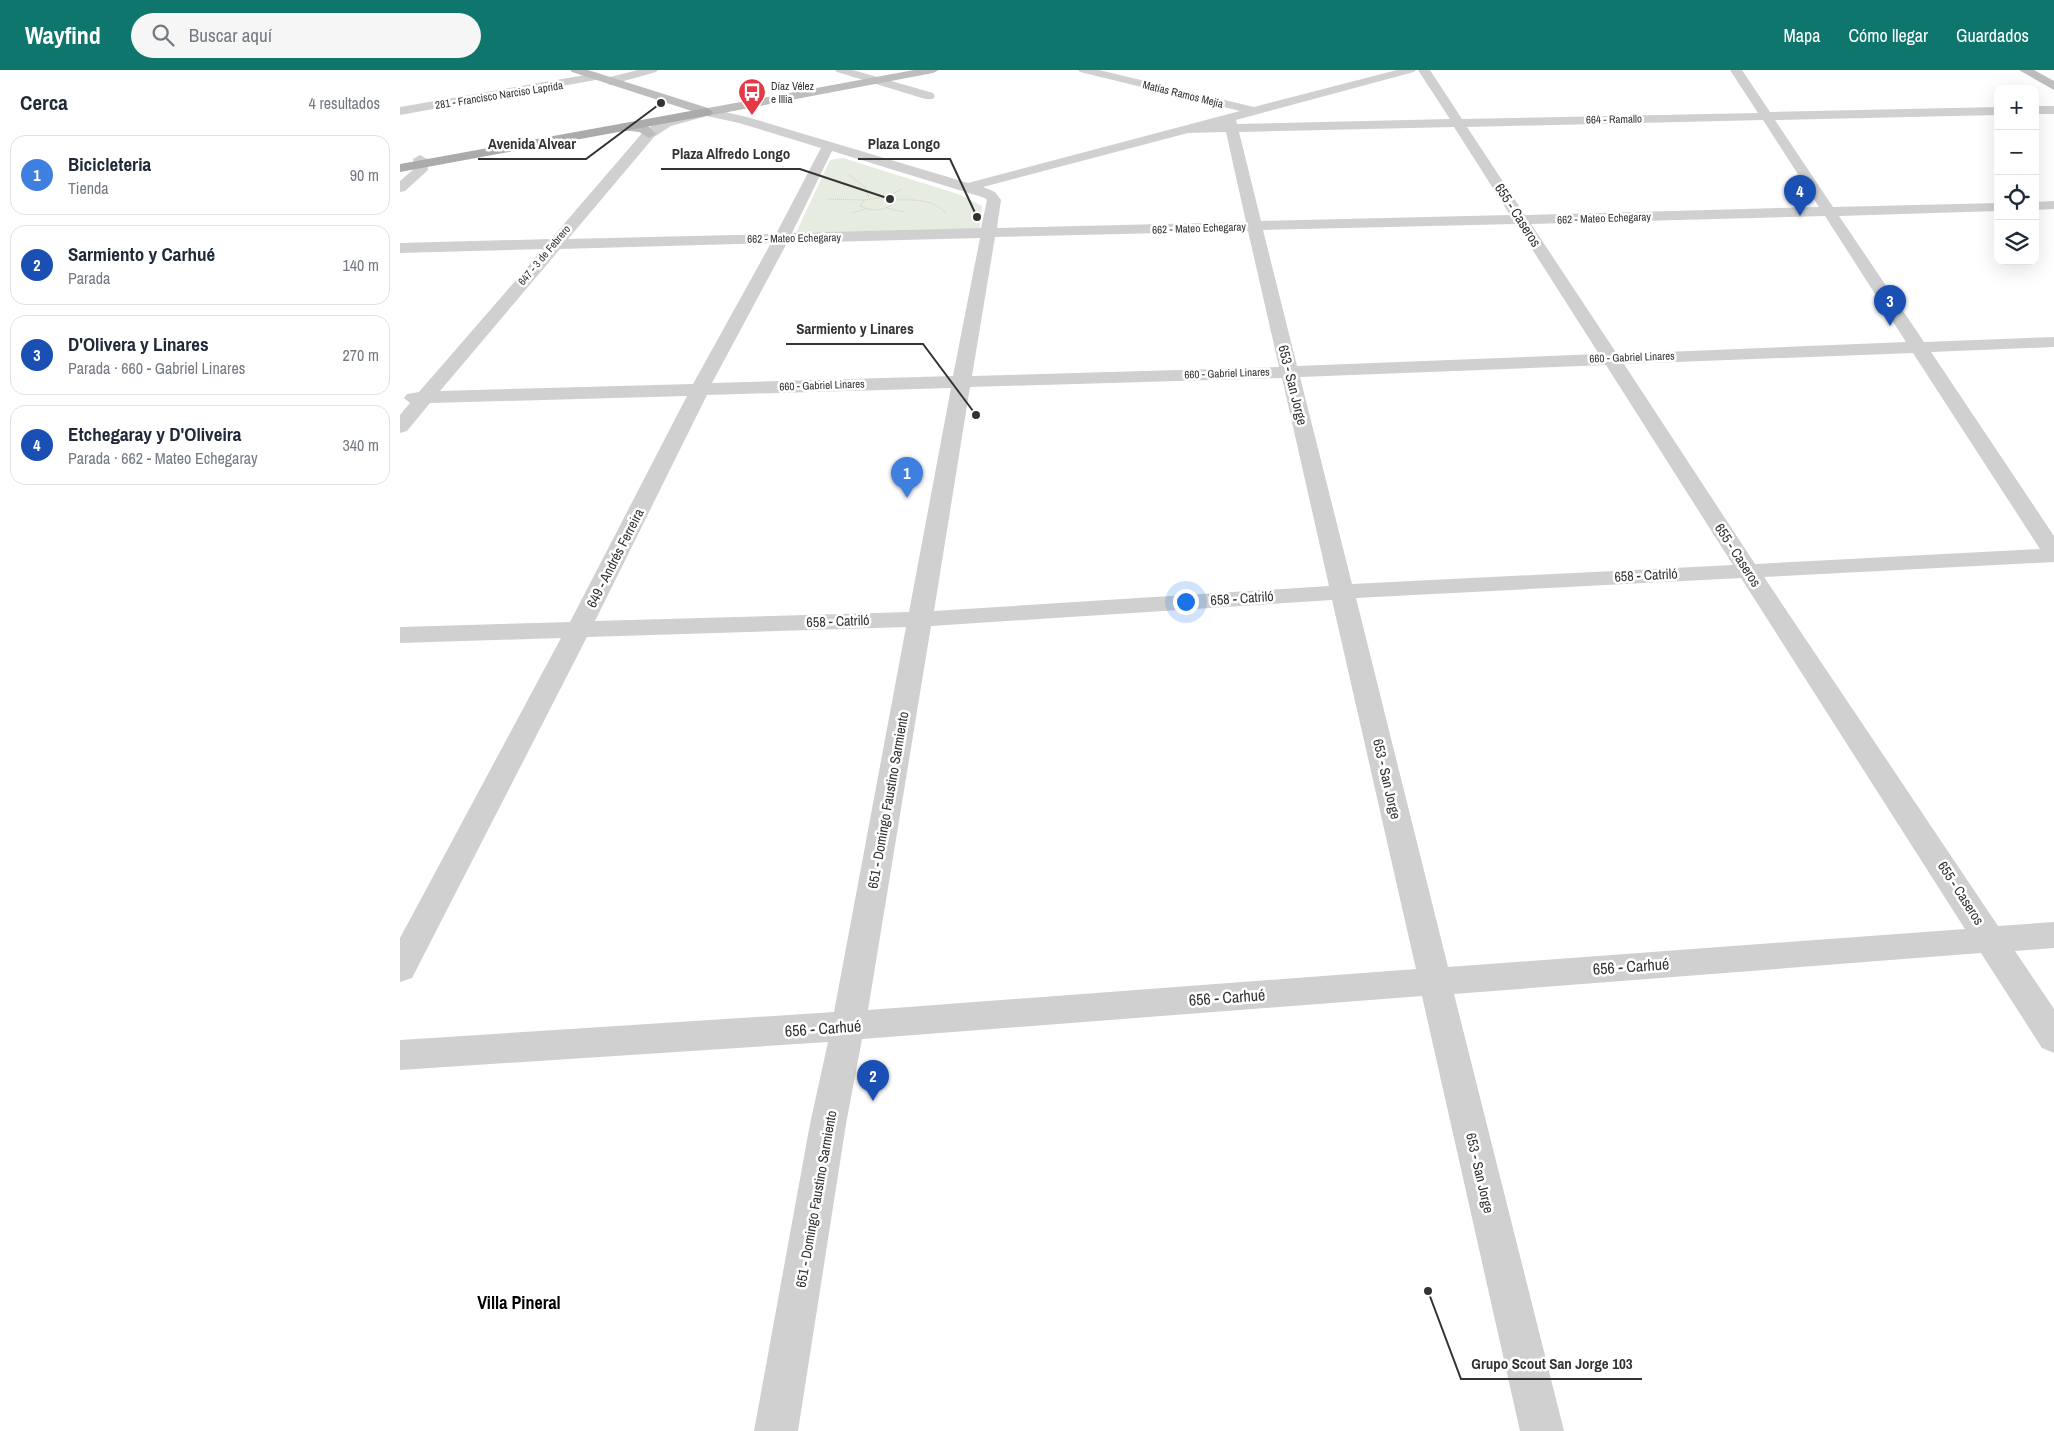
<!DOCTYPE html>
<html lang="es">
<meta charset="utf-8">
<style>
:root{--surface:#fff;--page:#f6f6f7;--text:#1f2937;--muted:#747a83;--line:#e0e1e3;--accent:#0f766e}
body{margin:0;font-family:"Archivo Narrow",sans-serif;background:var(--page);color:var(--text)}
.controls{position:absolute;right:15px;top:15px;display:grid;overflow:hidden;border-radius:10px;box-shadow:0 5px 20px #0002}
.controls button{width:45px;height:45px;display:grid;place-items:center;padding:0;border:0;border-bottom:1px solid var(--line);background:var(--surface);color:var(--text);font:25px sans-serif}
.you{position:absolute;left:785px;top:531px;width:18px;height:18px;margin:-12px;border:4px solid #fff;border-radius:50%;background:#1a73e8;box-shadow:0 0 0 8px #1a73e833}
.badge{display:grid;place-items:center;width:32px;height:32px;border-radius:50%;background:var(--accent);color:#fff;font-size:16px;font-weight:700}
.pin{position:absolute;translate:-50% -41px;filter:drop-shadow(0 1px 2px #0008)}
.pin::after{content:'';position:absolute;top:26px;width:18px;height:15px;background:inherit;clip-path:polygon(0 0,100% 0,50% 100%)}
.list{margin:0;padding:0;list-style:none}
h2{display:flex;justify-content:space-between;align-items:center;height:65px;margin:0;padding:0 20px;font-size:21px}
h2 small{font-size:16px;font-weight:400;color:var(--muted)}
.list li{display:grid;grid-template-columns:32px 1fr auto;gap:15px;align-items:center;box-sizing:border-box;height:80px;margin:0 10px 10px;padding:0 10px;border:1px solid var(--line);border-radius:15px}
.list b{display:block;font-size:19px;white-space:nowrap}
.list p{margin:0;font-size:16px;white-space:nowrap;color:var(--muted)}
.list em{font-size:16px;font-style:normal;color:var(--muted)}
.icon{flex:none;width:28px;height:28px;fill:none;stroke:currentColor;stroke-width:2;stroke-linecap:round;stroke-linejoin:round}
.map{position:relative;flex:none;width:1654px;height:1361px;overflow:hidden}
header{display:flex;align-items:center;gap:30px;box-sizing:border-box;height:70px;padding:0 25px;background:var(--accent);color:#fff}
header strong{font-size:24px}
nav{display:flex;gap:28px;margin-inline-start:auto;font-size:18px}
.search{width:350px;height:45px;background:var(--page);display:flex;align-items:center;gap:12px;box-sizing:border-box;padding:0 18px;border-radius:28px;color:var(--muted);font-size:19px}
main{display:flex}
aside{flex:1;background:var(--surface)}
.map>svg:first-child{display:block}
.green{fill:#e6ecdf}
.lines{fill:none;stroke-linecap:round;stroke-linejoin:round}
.path{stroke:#cdcdcd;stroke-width:1;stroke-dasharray:1 1;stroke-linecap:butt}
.street{fill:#d0d0d0;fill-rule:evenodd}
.secondary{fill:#bdbdbd;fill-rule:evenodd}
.primary{fill:#ababab;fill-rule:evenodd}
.labels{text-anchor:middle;stroke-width:5;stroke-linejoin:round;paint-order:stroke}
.far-poi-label{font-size:11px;fill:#333;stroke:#fff;text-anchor:start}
.far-street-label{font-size:11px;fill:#333;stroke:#fff}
.street-label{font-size:14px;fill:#333;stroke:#fff}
.near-street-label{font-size:16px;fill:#333;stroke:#fff}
.near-neighbourhood-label{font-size:18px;font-weight:bold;fill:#000;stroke:#fff}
.leader{fill:none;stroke:#333;stroke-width:2}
.callout-dot{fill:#333;stroke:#fff;stroke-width:2}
.callout-label{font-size:15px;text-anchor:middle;font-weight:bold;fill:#333;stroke:#fff;stroke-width:5;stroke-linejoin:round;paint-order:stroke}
</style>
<header>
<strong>Wayfind</strong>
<div class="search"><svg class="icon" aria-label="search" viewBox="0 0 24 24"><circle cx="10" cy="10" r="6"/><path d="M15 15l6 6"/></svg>Buscar aquí</div>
<nav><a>Mapa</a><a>Cómo llegar</a><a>Guardados</a></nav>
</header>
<main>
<aside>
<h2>Cerca<small>4 resultados</small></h2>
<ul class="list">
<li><span class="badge" style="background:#3f7fe0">1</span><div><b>Bicicleteria</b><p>Tienda</p></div><em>90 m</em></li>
<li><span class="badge" style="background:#1a4fb4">2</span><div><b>Sarmiento y Carhué</b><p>Parada</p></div><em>140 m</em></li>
<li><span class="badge" style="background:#1a4fb4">3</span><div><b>D'Olivera y Linares</b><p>Parada · 660 - Gabriel Linares</p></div><em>270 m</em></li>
<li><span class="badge" style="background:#1a4fb4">4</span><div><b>Etchegaray y D'Oliveira</b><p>Parada · 662 - Mateo Echegaray</p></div><em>340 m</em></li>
</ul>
</aside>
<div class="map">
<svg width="1654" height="1361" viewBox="0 0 1654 1361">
<rect width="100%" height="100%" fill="#fff"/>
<path class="green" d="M443,88L561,125L582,136L580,158L572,161L396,163L430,90Z"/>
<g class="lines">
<g class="path">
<path d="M449,105L465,117L469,128"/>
<path d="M486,127L495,132C485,141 472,142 460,136L464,130Z"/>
<path d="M486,127L502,119"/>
<path d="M427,129L464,130"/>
<path d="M494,130C512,130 534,128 546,144"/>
<path d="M487,138L505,142"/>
<path d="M452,143L465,139"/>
</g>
<g class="street">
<path d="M238,0H258L256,2L210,15L204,11L206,8Z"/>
<path d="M435,0H453L533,23L535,26L533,29H525L437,2Z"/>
<path d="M678,0H699L854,37L997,0H1016L1014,2L836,50L837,54L1050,49L1018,0H1030L1062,49L1358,43L1330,0H1342L1370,42L1598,37V45L1375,50L1433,137L1598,133V141L1439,146L1524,272L1654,267V277L1531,282L1654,466V492L1364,507L1598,856L1654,852V878L1615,881L1654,939V983L1642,978L1581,883L1054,924L1164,1361H1120L1022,926L462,969L446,1054L398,1361H354L410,1054L428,972L0,1000V970L434,942L506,557L187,567L12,908L0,912V868L161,568L0,573V557L170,552L287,326L30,333L7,361L0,363V345L10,333L4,328L7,324L19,322L143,179L0,183V173L151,169L244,61L261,50L307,38L347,47L568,113L840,41L680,2ZM307,46L339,53L421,78L376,164L168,169L254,67L271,56ZM1363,50L1419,137L1125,145L1067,57ZM1054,57L1110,145L861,151L839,62ZM826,62L846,152L597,158L601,130L595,122L583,117L788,63ZM432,81L585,128L587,130L581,158L392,163ZM1425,146L1506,272L1217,284L1131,154ZM1116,154L1199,284L897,296L863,160ZM848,161L879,297L572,306L595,167ZM580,168L553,306L312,313L387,173ZM371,173L293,314L40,321L160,179ZM1513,283L1640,479L1355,494L1224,294ZM1206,295L1333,495L952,514L900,307ZM882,308L929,516L534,541L570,317ZM551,318L509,542L195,551L307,325ZM1341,508L1565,859L1048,897L956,528ZM932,530L1016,899L468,940L531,556Z"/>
<path d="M197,3L201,5L203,7L201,9L0,45V37Z"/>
<rect x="1635" y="36" width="19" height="8"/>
<path d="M20,85L27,89L28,100L5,121L0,122V111L15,98L13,89Z"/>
<path d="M1654,131V139L1635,140V132Z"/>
</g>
<g class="secondary">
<path d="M170,0H188L308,38L514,0H539L533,3L307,46L172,2Z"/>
<path d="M1619,0H1634L1654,11V20Z"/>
<path d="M226,53L248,56L256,64L249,68L239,62L221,60L220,57L221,54Z"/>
</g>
<path class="primary" d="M307,38L313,42L311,45L0,102V94Z"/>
</g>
<defs>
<g id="bus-pin" transform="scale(1.4375)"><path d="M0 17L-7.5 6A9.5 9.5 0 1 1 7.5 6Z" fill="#e63946" stroke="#fff"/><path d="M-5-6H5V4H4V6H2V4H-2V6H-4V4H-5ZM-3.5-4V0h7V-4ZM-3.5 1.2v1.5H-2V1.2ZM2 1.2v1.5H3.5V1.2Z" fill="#fff"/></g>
</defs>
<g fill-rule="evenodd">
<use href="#bus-pin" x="352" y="22"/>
</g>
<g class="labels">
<g class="far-poi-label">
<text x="371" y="20">Díaz Vélez<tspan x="371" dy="13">e Illia</tspan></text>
</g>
<g class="far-street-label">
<text transform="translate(783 24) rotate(14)" y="4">Matías Ramos Mejía</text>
<text transform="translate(99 25) rotate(-9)" y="4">281 - Francisco Narciso Laprida</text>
<text transform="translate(1214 49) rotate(-1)" y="4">664 - Ramallo</text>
<text transform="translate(1204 148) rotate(-2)" y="4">662 - Mateo Echegaray</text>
<text transform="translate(799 158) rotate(-2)" y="4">662 - Mateo Echegaray</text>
<text transform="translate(394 168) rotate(-1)" y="4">662 - Mateo Echegaray</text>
<text transform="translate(144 185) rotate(-50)" y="4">647 - 3 de Febrero</text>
<text transform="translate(1232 287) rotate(-2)" y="4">660 - Gabriel Linares</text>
<text transform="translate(827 303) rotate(-2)" y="4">660 - Gabriel Linares</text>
<text transform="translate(422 315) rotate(-2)" y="4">660 - Gabriel Linares</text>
</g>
<g class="street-label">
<text transform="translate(1118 145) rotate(57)" y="5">655 - Caseros</text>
<text transform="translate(893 315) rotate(76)" y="5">653 - San Jorge</text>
<text transform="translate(1338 485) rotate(57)" y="5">655 - Caseros</text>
<text transform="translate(215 488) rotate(-63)" y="5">649 - Andrés Ferreira</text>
<text transform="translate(1246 505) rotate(-3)" y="5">658 - Catriló</text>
<text transform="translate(842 528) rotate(-4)" y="5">658 - Catriló</text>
<text transform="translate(438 551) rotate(-2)" y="5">658 - Catriló</text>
<text transform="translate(987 709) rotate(77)" y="5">653 - San Jorge</text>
<text transform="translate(488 730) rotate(-80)" y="5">651 - Domingo Faustino Sarmiento</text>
<text transform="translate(1561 823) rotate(57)" y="5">655 - Caseros</text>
<text transform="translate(1080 1103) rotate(77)" y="5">653 - San Jorge</text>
<text transform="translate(416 1129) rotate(-80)" y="5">651 - Domingo Faustino Sarmiento</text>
</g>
<g class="near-street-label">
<text transform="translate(1231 896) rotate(-4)" y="6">656 - Carhué</text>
<text transform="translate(827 927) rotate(-4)" y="6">656 - Carhué</text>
<text transform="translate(423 958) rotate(-4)" y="6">656 - Carhué</text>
</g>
<g class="near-neighbourhood-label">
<text x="119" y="1239">Villa Pineral</text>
</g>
</g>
<path class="leader" d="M261 33L186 89H78M577 147L550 89H458M490 129L400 99H261M576 345L523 274H386M1028 1221L1061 1309H1242"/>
<g class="callout-dot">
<circle cx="261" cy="33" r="5"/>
<circle cx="577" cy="147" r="5"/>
<circle cx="490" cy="129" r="5"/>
<circle cx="576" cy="345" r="5"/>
<circle cx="1028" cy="1221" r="5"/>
</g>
<g class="callout-label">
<text x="132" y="79">Avenida Alvear</text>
<text x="504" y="79">Plaza Longo</text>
<text x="331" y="89">Plaza Alfredo Longo</text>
<text x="455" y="264">Sarmiento y Linares</text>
<text x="1152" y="1299">Grupo Scout San Jorge 103</text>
</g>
</svg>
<div class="controls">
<button>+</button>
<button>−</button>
<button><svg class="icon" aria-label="locate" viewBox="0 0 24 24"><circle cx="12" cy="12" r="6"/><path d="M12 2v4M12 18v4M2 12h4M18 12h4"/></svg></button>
<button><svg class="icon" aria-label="layers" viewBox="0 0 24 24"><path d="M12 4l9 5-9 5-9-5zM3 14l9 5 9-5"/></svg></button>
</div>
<div class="you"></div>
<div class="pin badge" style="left:507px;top:428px;background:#3f7fe0">1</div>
<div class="pin badge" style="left:473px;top:1031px;background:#1a4fb4">2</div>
<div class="pin badge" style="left:1490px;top:256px;background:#1a4fb4">3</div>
<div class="pin badge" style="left:1400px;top:146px;background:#1a4fb4">4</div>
</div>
</main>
